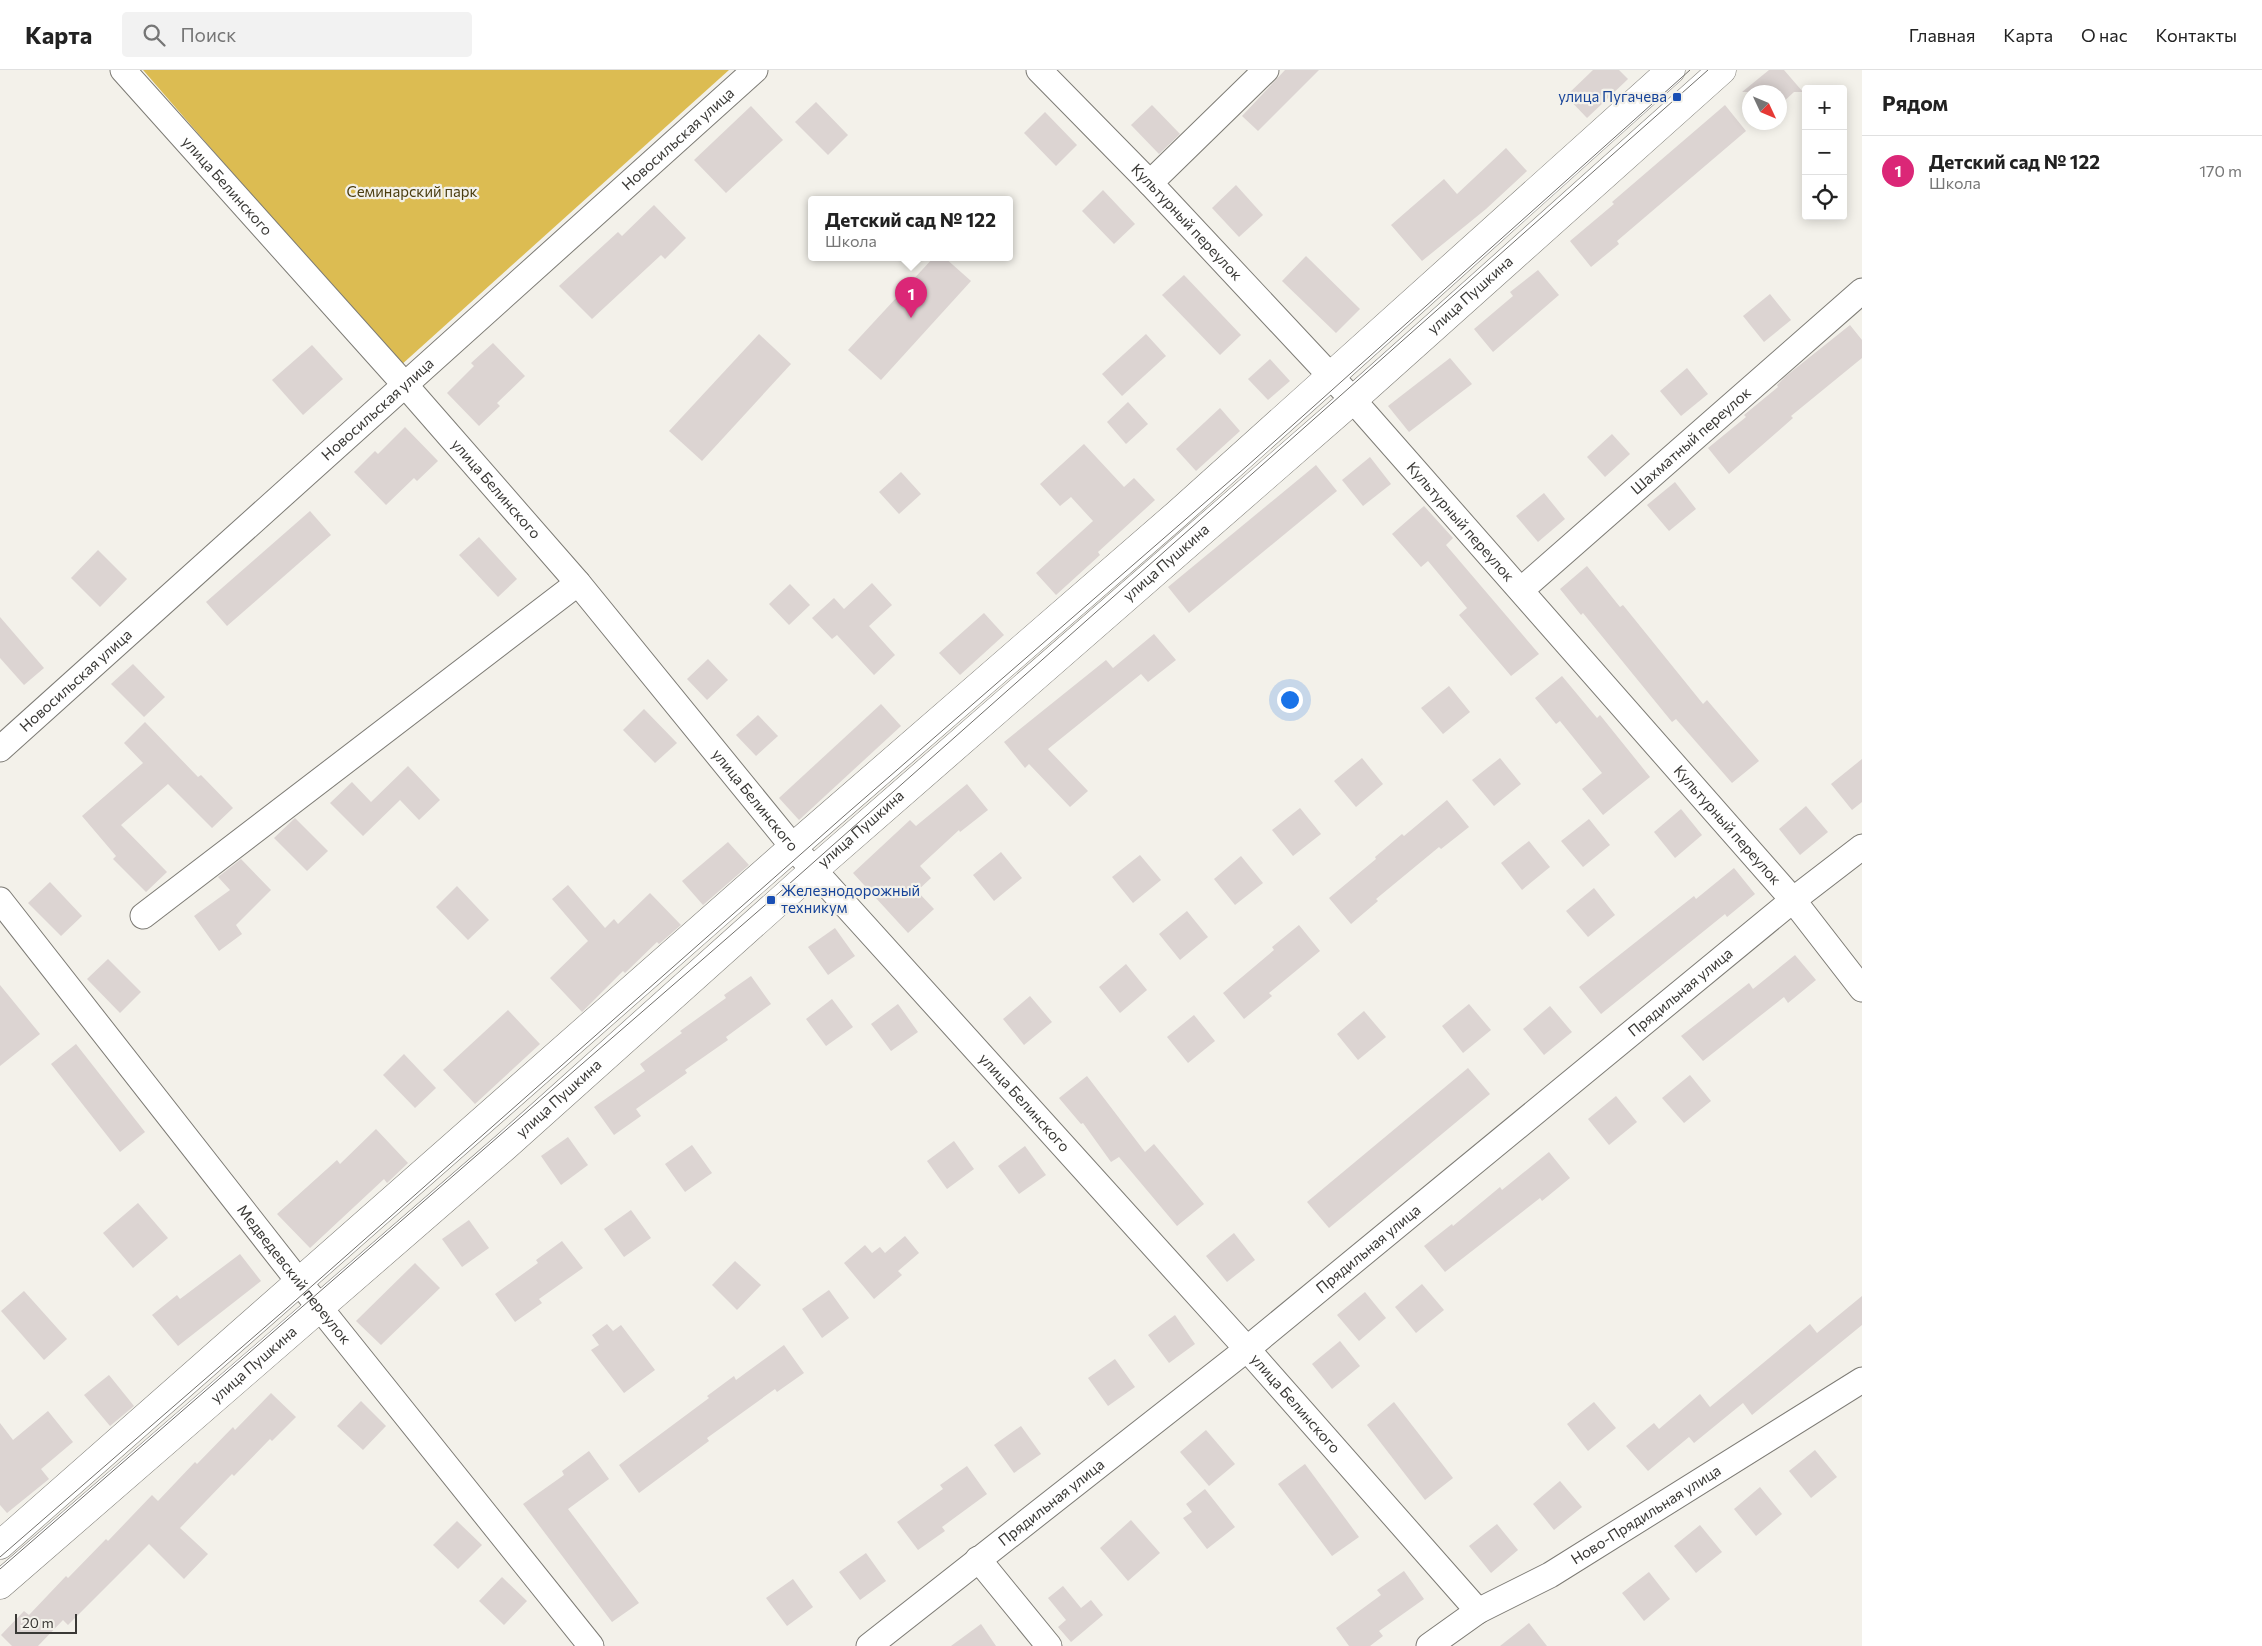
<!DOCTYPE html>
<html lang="ru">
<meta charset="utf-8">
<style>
:root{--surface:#fff;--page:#f2f2f2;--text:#222;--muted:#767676;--line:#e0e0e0;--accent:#db2777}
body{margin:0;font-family:Commissioner,sans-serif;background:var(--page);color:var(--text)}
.controls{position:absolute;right:15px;top:15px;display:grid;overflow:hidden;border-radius:5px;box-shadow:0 2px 12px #0003}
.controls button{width:45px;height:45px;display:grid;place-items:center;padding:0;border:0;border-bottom:1px solid var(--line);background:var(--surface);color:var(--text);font:25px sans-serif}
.compass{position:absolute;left:1742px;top:15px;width:45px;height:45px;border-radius:50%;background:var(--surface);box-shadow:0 2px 12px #0003;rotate:134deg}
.scale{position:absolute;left:15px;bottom:12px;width:62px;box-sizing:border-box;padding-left:5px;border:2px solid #3a3936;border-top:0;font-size:14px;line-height:18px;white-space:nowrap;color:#3a3936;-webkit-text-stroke:4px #f3f1ea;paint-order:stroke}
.you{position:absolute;left:1289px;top:629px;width:18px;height:18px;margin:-12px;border:4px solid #fff;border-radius:50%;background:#1a73e8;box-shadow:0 0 0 8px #1a73e833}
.badge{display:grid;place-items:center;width:32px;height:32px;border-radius:50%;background:var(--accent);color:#fff;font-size:16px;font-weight:700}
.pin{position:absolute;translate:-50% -41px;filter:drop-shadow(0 1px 2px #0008)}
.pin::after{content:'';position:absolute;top:26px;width:18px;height:15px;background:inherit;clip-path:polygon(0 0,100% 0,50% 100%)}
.popup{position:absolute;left:808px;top:126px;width:205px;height:65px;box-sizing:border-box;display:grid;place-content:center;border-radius:5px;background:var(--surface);filter:drop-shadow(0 1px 4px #0005);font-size:16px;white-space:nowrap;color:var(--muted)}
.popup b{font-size:19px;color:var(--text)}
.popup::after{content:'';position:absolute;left:50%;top:100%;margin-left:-10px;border:10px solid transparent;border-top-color:var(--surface)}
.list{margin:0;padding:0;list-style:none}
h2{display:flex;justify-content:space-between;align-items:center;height:65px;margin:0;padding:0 20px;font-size:21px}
h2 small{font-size:16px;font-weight:400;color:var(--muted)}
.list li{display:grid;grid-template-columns:32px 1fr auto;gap:15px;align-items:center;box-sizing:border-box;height:70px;padding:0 20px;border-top:1px solid var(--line)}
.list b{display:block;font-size:19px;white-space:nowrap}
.list p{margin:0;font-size:16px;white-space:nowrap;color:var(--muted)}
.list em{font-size:16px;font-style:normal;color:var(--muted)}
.icon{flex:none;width:28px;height:28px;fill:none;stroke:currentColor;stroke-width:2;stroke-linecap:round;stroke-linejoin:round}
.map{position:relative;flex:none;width:1862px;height:1576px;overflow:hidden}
header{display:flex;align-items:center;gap:30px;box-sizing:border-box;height:70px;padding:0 25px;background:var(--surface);border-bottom:1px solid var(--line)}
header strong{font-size:24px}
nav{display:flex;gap:28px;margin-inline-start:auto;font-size:18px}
.search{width:350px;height:45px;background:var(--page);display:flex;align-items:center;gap:12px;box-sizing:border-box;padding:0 18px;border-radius:5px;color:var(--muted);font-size:19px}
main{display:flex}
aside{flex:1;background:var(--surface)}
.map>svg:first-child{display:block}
.forest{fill:#dcbc52}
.building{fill:#dcd4d2}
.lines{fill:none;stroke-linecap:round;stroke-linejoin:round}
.minor-casing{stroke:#7d7b75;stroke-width:27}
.secondary-casing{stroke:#7d7b75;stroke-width:29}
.minor{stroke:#fff;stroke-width:25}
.secondary{stroke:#fff;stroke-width:28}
.tram{stroke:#716f6b;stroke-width:1}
.transit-dot{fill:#1a4fb4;stroke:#f3f1ea;stroke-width:2}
.labels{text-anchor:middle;stroke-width:4.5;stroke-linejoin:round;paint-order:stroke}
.transit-label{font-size:15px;fill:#164399;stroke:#f3f1ea;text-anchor:end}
.street-label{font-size:15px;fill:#3a3936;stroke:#f3f1ea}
.park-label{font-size:15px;fill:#4b3e11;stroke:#f3f1ea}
</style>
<header>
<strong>Карта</strong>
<div class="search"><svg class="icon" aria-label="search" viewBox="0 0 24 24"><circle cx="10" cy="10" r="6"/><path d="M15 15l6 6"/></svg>Поиск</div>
<nav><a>Главная</a><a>Карта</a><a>О нас</a><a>Контакты</a></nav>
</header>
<main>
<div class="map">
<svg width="1862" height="1576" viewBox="0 0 1862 1576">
<rect width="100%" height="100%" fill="#f3f1ea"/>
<path class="forest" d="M143,0H729L400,296Z"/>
<g class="building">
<path d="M1285,0H1319L1258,61L1242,46Z"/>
<path d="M1593,0H1619L1628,9L1587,48L1566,26Z"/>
<path d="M1769,0H1784L1803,22H1794L1780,35V22H1742Z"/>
<path d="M816,32L848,65L828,85L795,52Z"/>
<path d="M1152,35L1180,64L1159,84L1131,55Z"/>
<path d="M1725,35L1746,61L1617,171L1619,174L1591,197L1570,171L1614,134L1612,132Z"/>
<path d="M751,36L783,70L726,123L694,90Z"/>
<path d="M1045,42L1077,75L1056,96L1024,63Z"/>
<path d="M1506,78L1527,101L1486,139L1422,191L1391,155L1444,109L1457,124Z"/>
<path d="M1236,115L1263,145L1239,167L1212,138Z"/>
<path d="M1103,120L1135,154L1114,174L1082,141Z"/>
<path d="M654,135L686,168L665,189L661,185L592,249L559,216L618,162L622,166Z"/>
<path d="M1306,186L1360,239L1336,263L1282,211Z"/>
<path d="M934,187H944L971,211L881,310L848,280Z"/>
<path d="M1538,200L1559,225L1493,282L1474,259L1513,226L1510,222Z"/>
<path d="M1184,205L1241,265L1220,285L1162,225Z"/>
<path d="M1770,224L1791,250L1764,272L1743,246Z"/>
<path d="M1850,255L1862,270V288L1791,346L1793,348L1729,404L1708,378L1746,347L1744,345L1778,317L1777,315L1786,306Z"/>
<path d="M759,264L791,294L702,391L669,361Z"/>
<path d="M1146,264L1166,286L1122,326L1102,304Z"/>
<path d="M493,273L525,306L497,333L500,336L479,356L447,323L474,296L471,293Z"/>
<path d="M312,275L343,309L303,345L272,310Z"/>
<path d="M1450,288L1472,314L1409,362L1388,336Z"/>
<path d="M1270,289L1290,311L1268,330L1248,309Z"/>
<path d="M1687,298L1708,324L1681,346L1660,321Z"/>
<path d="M1128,332L1148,354L1126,374L1107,352Z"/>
<path d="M1220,338L1240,361L1196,401L1176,379Z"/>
<path d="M405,357L438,391L417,411L414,408L386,435L354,402L375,381L378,384Z"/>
<path d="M1612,364L1630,384L1605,407L1587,387Z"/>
<path d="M1084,374L1124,417L1134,408L1155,430L1098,482L1100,485L1056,525L1036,503L1093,451L1071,427L1060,436L1040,414Z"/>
<path d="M1370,387L1391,414L1363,436L1342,410Z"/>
<path d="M1316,395L1337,421L1189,543L1168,517Z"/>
<path d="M901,402L921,424L899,444L879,422Z"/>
<path d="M1675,412L1696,439L1669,461L1647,435Z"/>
<path d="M1544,423L1565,449L1538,472L1516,446Z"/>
<path d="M1424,436L1453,468L1446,475L1539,584L1511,606L1459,545L1467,538L1428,491L1421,497L1392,464Z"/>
<path d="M310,441L331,465L227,556L206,532Z"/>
<path d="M479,467L517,509L498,527L459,485Z"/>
<path d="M98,480L127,509L100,537L71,508Z"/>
<path d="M1587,496L1620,537L1623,535L1703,634L1707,630L1759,691L1732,713L1676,649L1672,652L1583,543L1581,545L1560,519Z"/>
<path d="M872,513L892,535L869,556L895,585L874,605L837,565L832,569L812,548L834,528L844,539Z"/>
<path d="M790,514L810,535L789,555L769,534Z"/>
<path d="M984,543L1004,565L960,605L939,583Z"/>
<path d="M0,547L44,598L24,615L0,588Z"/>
<path d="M1154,564L1176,590L1148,612L1141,604L1048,679L1088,721L1070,737L1029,694L1025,698L1004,672L1106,590L1113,598Z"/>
<path d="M708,589L728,610L707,630L687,609Z"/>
<path d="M133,594L165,627L144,647L111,614Z"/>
<path d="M1562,606L1597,648L1600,645L1650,707L1603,745L1582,719L1602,703L1560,651L1556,654L1535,628Z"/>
<path d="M1449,616L1470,642L1443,664L1421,638Z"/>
<path d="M881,634L901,656L799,750L779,728Z"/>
<path d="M644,639L677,673L655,693L623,660Z"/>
<path d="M758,645L778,666L756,686L736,665Z"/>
<path d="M145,652L198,707L201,705L233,738L212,758L168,714L121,755L167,802L146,822L113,789L116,786L82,746L143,693L124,673Z"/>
<path d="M1362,688L1383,714L1356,737L1334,711Z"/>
<path d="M1500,688L1521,714L1494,736L1472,710Z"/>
<path d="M1862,689V732L1852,740L1831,714Z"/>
<path d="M408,696L440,730L419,750L400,730L363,766L330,733L352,712L371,732Z"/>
<path d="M967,714L988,740L960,762L959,760L920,796L931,808L917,821L934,839L908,863L853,803L910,750L916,756Z"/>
<path d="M1447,730L1469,757L1441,779L1439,777L1376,829L1378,831L1351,854L1329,828L1376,789L1375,787L1402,764L1404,766Z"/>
<path d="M1806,736L1828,762L1800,785L1779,759Z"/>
<path d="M1300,738L1321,764L1293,786L1272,760Z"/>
<path d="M1681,739L1702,765L1675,788L1654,762Z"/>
<path d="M295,748L328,781L307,801L274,768Z"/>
<path d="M1589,749L1610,775L1583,797L1561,771Z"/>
<path d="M1529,771L1550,797L1522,820L1501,793Z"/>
<path d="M728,772L749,795L703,835L682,811Z"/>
<path d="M1001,782L1022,808L994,831L973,805Z"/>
<path d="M1140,785L1161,810L1133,833L1112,807Z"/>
<path d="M1241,786L1263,813L1235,835L1214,809Z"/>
<path d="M241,789L271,820L236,855L242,864L219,881L194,846L230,820L218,807Z"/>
<path d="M1734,798L1755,824L1727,847L1725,844L1601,944L1579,917L1694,826L1696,829Z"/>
<path d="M50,812L82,846L61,866L28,833Z"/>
<path d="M568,815L605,858L614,849L618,854L650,823L681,855L659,874L657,872L625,903L623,901L582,942L550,908L588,871L552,829Z"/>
<path d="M457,816L489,850L468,870L436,837Z"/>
<path d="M1594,818L1615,845L1588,867L1566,841Z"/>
<path d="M1187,841L1208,867L1180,890L1159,864Z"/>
<path d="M1299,855L1320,881L1269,923L1272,926L1244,949L1223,923L1274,880L1272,877Z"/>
<path d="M835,858L855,886L828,905L808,877Z"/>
<path d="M1795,885L1816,910L1788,933L1784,927L1703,991L1681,966L1749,913L1753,919Z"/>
<path d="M108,889L141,922L120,943L87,909Z"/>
<path d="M1126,894L1147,920L1120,943L1099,917Z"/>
<path d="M751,906L771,934L726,967L728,970L685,1000L687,1003L636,1039L641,1046L614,1065L594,1037L645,1001L640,994L682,963L680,961L726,928L724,925Z"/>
<path d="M0,915L40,964L0,996Z"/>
<path d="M1030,926L1052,952L1024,975L1003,949Z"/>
<path d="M832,929L853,957L826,976L806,949Z"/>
<path d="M898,934L918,962L891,981L871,954Z"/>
<path d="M1469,934L1491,960L1463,983L1442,956Z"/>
<path d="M1550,936L1572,962L1544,985L1523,959Z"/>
<path d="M508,940L540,974L475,1034L443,1000Z"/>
<path d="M1364,941L1386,967L1358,990L1337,964Z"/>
<path d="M1194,945L1215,971L1188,993L1167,967Z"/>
<path d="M76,974L145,1062L120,1082L51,994Z"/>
<path d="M404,984L436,1018L415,1038L383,1005Z"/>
<path d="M1468,998L1490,1024L1329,1158L1307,1132Z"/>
<path d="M1690,1005L1711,1031L1684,1053L1662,1028Z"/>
<path d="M1087,1006L1145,1082L1154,1074L1204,1134L1177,1156L1119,1087L1111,1092L1083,1053L1081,1054L1059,1028Z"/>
<path d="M1616,1026L1637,1052L1609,1075L1588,1049Z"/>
<path d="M376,1059L408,1093L387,1113L384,1109L310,1178L277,1144L337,1090L340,1094Z"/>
<path d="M568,1067L588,1095L561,1115L541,1086Z"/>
<path d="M954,1071L974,1099L947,1119L927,1091Z"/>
<path d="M692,1075L712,1103L685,1122L665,1094Z"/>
<path d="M1025,1076L1046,1105L1019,1124L998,1096Z"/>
<path d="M1549,1082L1570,1108L1542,1131L1540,1128L1445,1202L1424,1176L1452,1154L1453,1156L1500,1117L1502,1120Z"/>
<path d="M138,1133L168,1168L133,1198L103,1163Z"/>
<path d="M631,1140L651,1168L624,1187L604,1159Z"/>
<path d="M469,1150L489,1178L462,1197L442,1169Z"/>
<path d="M1234,1163L1255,1190L1227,1212L1206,1186Z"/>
<path d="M905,1166L919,1183L898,1201L902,1205L874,1229L844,1193L865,1175L872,1183L880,1177L885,1183Z"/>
<path d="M562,1171L583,1198L539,1229L542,1233L515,1252L495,1224L538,1193L536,1190Z"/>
<path d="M240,1184L261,1211L178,1276L152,1245L177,1225L180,1229Z"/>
<path d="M735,1191L761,1215L737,1240L712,1215Z"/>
<path d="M415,1193L440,1218L381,1275L356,1251Z"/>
<path d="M1422,1214L1444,1240L1416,1263L1395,1237Z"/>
<path d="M829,1220L849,1248L822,1268L802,1239Z"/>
<path d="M24,1221L67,1269L44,1290L1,1241Z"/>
<path d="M1365,1222L1386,1248L1359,1271L1337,1245Z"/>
<path d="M1862,1226V1255L1752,1345L1743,1333L1694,1373L1689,1367L1648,1401L1626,1376L1654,1353L1659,1359L1700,1324L1710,1337L1810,1254L1817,1263Z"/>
<path d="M1175,1245L1195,1274L1169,1293L1148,1265Z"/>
<path d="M607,1254L613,1261L621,1255L655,1300L624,1323L591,1280L599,1275L592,1265Z"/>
<path d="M1340,1271L1360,1296L1332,1319L1312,1294Z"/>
<path d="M784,1275L804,1303L777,1322L775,1319L707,1368L709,1371L639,1423L619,1395L709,1328L707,1326L734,1306L736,1310Z"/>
<path d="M1115,1289L1135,1317L1108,1336L1088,1308Z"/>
<path d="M109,1305L134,1336L110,1356L84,1325Z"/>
<path d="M271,1323L296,1347L272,1371L270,1369L234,1406L232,1404L180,1458L208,1484L184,1509L149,1474L68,1555L63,1550L38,1576H12L1,1565L24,1541L29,1545L66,1506L68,1508L106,1469L108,1471L152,1425L158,1431L195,1392L197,1394L233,1357L235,1360Z"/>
<path d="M361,1331L386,1356L363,1380L337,1356Z"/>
<path d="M1394,1332L1453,1408L1425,1430L1367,1355Z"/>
<path d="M1594,1332L1616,1358L1588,1381L1567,1354Z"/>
<path d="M48,1341L73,1372L41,1399L49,1409L7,1443L0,1435V1353L13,1370Z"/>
<path d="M1021,1356L1041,1384L1014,1403L994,1375Z"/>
<path d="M1206,1360L1235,1394L1209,1416L1180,1382Z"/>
<path d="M1815,1380L1837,1407L1811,1428L1789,1401Z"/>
<path d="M589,1381L609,1409L568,1439L639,1533L612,1552L523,1434L564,1405L562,1401Z"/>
<path d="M1305,1394L1359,1467L1332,1486L1278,1414Z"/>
<path d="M967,1396L987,1424L942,1457L945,1461L918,1480L897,1452L943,1419L940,1415Z"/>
<path d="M1560,1411L1582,1437L1554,1460L1533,1434Z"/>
<path d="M1760,1417L1782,1444L1756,1466L1734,1439Z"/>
<path d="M1205,1419L1235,1457L1207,1479L1183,1448L1192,1442L1186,1434Z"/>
<path d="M1131,1450L1160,1483L1128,1511L1100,1478Z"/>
<path d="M457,1451L482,1475L458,1499L433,1475Z"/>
<path d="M1497,1454L1518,1480L1491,1503L1469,1476Z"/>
<path d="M1700,1455L1722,1482L1696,1503L1674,1476Z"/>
<path d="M866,1483L886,1511L860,1530L839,1502Z"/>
<path d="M1404,1501L1424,1529L1379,1561L1383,1566L1370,1576H1349L1336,1558L1381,1525L1377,1520Z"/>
<path d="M1649,1502L1670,1529L1644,1551L1622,1523Z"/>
<path d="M502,1507L527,1531L504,1555L479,1531Z"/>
<path d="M793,1509L813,1537L787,1556L766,1528Z"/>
<path d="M1063,1516L1081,1538L1091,1530L1103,1545L1071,1572L1058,1557L1066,1550L1048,1528Z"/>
<path d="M1529,1553L1547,1576H1500Z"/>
<path d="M981,1554L996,1576H951Z"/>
</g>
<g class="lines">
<g class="minor-casing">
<g id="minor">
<path id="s1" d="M123,0L406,316L578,513L793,777L1247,1279L1478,1541"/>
<path id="s2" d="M1039,0L1150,113L1353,330L1793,830L1862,919"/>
<path d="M1150,113L1266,0"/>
<path id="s3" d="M1521,520L1862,221"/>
<path id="s4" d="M0,679L755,0"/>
<path id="s5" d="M0,830L300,1213L591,1576"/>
<path d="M143,846L578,513"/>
<path d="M978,1489L1049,1576"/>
<path id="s6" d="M869,1576L1247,1279L1793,830L1862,777"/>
<path id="s7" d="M1429,1576L1478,1541L1550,1505L1862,1310"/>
</g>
</g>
<g class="secondary-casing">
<g id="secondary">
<path d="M0,1475L793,777L1177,444L1671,0"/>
<path id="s8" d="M0,1515L506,1076L814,800L1353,330L1722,0"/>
</g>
</g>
<use href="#minor" class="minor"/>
<use href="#secondary" class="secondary"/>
<g class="tram">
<path d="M0,1487L287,1238L844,746L1247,396L1690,0"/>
<path d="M0,1499L771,830L1708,0"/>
</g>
</g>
<g class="transit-dot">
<rect x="1672" y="22" width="10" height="10" rx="2.5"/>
<rect x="766" y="825" width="10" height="10" rx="2.5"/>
</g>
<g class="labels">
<g class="transit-label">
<text x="1667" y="32">улица Пугачева</text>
<text x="781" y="826" text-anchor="start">Железнодорожный<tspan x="781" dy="17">техникум</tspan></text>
</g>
<g class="street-label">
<text dy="5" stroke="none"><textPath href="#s4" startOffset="912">Новосильская улица</textPath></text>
<text dy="5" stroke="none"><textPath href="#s1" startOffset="156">улица Белинского</textPath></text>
<text dy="5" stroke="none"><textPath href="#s2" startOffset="212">Культурный переулок</textPath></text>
<text dy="5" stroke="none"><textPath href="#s8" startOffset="1956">улица Пушкина</textPath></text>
<text dy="5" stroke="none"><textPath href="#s4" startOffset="508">Новосильская улица</textPath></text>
<text dy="5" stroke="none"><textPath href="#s3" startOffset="226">Шахматный переулок</textPath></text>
<text dy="5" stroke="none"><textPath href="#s1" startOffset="561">улица Белинского</textPath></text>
<text dy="5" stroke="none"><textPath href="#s2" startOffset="618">Культурный переулок</textPath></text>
<text dy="5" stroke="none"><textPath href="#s8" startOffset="1551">улица Пушкина</textPath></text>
<text dy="5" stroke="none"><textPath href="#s4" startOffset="102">Новосильская улица</textPath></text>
<text dy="5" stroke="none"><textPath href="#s1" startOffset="966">улица Белинского</textPath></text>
<text dy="5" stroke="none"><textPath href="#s2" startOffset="1022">Культурный переулок</textPath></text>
<text dy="5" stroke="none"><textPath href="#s8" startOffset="1146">улица Пушкина</textPath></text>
<text dy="5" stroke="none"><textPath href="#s6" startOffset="1042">Прядильная улица</textPath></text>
<text dy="5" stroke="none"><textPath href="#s8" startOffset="741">улица Пушкина</textPath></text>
<text dy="5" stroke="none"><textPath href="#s1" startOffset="1371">улица Белинского</textPath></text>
<text dy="5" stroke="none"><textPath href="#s6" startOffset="638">Прядильная улица</textPath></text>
<text dy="5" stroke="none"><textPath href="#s5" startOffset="476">Медведевский переулок</textPath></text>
<text dy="5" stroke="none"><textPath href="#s8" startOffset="336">улица Пушкина</textPath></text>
<text dy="5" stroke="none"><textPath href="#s1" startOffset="1776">улица Белинского</textPath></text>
<text dy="5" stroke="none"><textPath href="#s6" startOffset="232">Прядильная улица</textPath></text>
<text dy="5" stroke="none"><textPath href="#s7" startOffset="254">Ново-Прядильная улица</textPath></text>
</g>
<g class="park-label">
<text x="412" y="127">Семинарский парк</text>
</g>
</g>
</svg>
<div class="controls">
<button>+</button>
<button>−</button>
<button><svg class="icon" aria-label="locate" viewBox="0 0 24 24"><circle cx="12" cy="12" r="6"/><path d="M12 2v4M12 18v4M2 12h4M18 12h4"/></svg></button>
</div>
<svg class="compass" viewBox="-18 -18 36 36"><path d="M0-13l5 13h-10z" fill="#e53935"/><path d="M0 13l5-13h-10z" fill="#767676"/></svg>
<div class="scale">20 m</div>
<div class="you"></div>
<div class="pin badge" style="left:911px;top:248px">1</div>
<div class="popup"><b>Детский сад № 122</b>Школа</div>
</div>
<aside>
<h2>Рядом<small></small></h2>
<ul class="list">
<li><span class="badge">1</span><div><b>Детский сад № 122</b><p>Школа</p></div><em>170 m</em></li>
</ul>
</aside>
</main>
